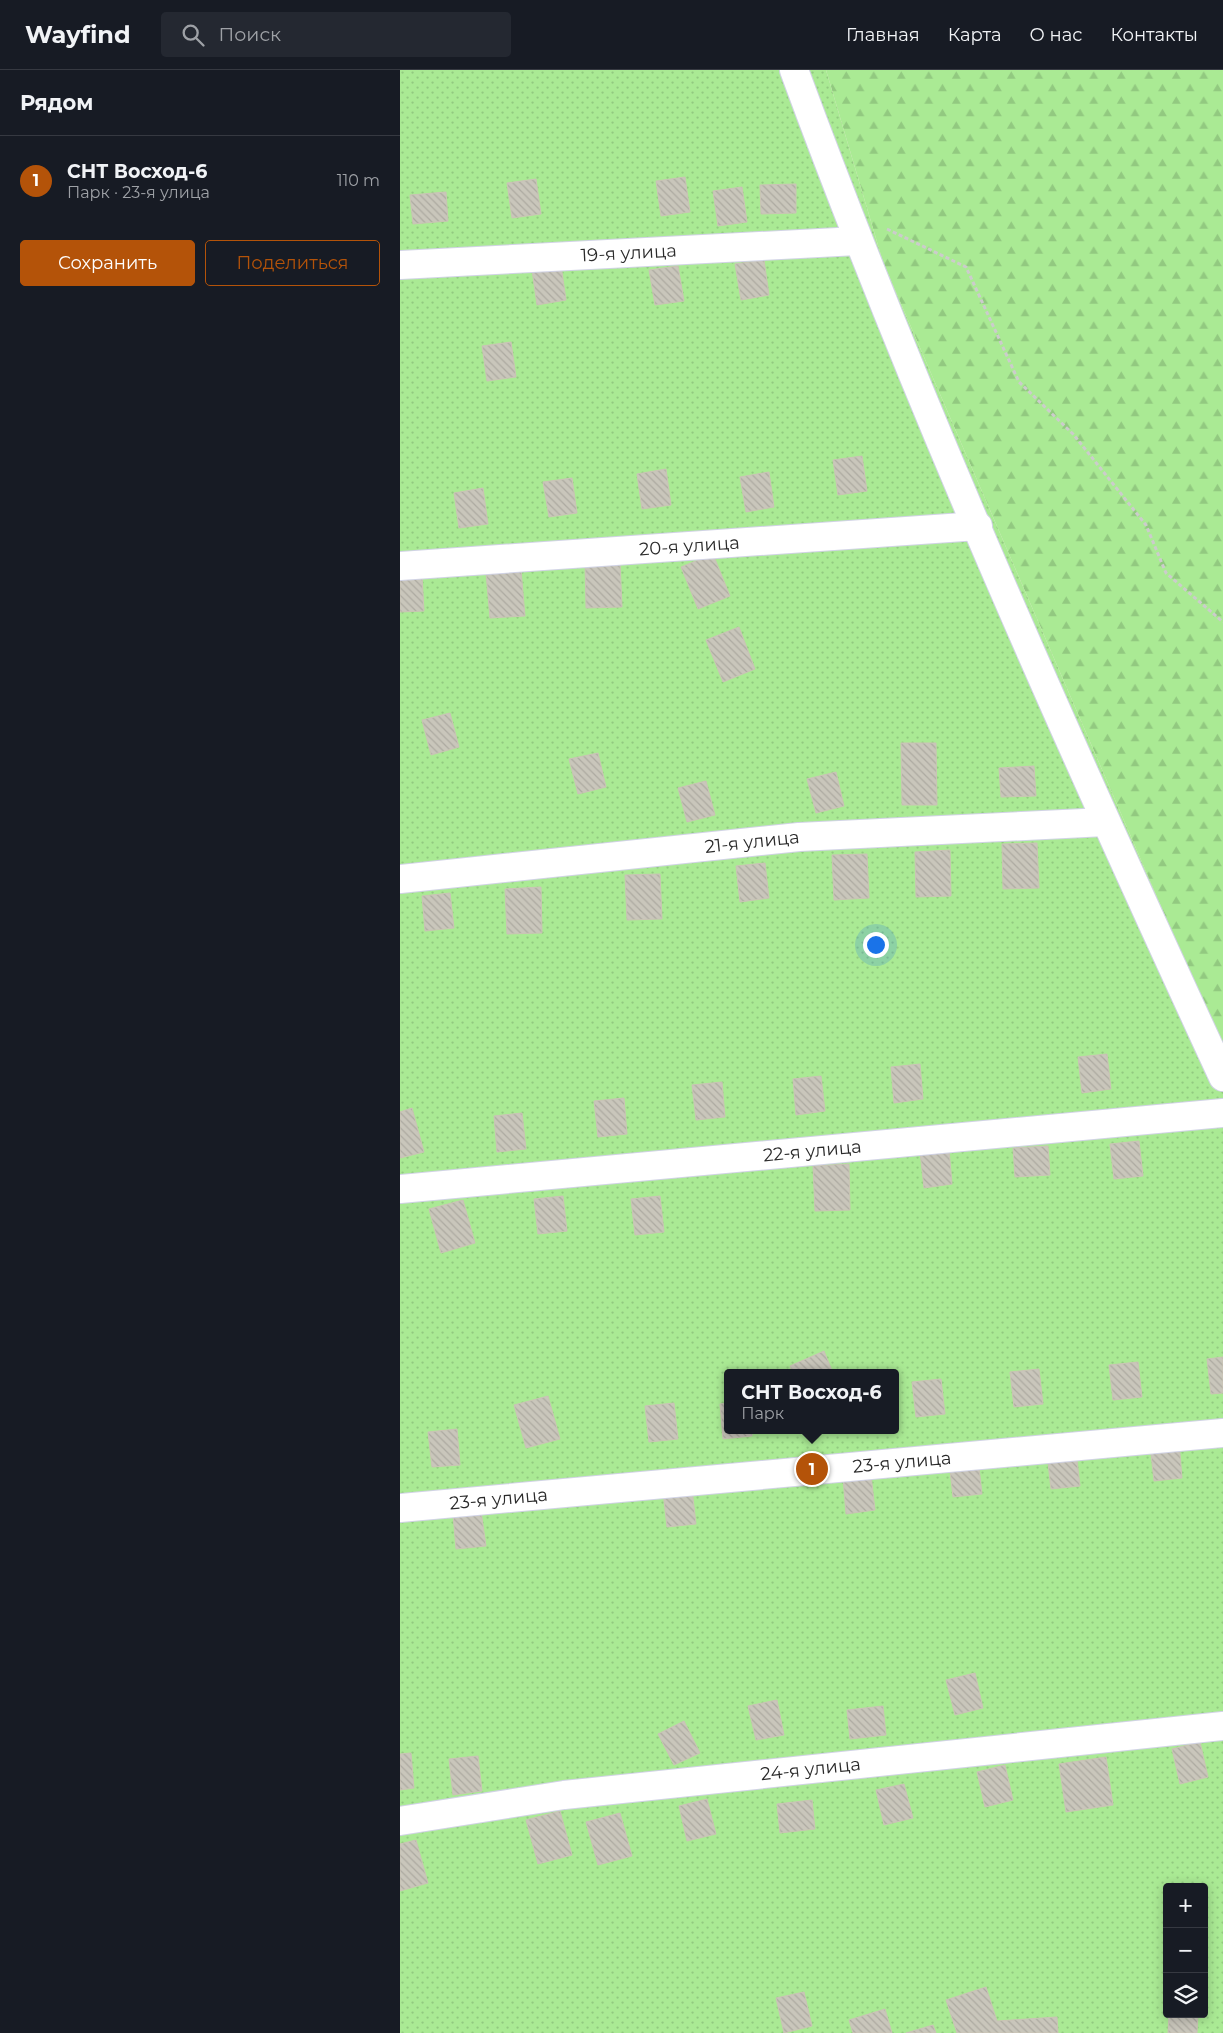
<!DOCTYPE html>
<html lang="ru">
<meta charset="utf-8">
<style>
:root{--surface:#171b24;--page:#242831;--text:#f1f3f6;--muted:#9ea1a6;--line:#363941;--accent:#b45309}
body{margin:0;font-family:Montserrat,sans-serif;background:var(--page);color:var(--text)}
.controls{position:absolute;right:15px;bottom:15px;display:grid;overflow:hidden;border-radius:5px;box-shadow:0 2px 12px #0003}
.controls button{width:45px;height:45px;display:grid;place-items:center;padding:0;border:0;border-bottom:1px solid var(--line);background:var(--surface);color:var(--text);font:25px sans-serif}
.you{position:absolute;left:475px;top:874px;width:18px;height:18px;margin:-12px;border:4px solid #fff;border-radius:50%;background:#1a73e8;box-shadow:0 0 0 8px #1a73e833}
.badge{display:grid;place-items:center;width:32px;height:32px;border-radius:50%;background:var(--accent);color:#fff;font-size:16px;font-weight:700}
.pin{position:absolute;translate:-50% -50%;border:2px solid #fff;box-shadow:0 1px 5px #0006}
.popup{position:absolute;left:324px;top:1299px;width:175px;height:65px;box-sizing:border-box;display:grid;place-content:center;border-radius:5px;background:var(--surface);filter:drop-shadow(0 1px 4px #0005);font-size:16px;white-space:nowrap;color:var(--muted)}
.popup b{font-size:19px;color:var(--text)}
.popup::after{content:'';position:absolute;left:50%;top:100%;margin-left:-10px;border:10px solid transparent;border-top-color:var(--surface)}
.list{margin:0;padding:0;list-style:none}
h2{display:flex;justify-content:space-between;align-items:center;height:65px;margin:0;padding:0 20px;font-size:21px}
h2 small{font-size:16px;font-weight:400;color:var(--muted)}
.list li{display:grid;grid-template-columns:32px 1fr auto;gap:15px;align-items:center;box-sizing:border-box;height:90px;padding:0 20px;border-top:1px solid var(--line)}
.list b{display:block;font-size:19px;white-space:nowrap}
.list p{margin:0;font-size:16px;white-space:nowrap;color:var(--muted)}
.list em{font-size:16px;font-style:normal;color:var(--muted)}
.actions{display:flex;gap:10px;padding:15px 20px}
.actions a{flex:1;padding:11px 0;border:1px solid var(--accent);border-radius:5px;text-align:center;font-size:18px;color:var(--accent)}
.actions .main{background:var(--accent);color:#fff}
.icon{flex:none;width:28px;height:28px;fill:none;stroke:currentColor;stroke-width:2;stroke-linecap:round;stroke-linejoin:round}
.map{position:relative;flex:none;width:823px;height:1963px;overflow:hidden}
header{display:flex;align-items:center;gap:30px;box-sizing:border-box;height:70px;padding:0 25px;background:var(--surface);border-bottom:1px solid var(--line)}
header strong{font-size:24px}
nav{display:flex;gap:28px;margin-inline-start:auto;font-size:18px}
.search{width:350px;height:45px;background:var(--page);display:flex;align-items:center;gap:12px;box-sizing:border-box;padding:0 18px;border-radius:5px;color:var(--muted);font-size:19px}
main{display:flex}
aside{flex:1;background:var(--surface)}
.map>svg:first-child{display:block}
.forest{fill:url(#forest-firs)}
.garden{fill:url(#garden-dots);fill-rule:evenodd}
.building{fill:url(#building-back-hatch);stroke:#cac4b5}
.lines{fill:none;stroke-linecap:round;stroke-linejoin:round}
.minor-casing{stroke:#d1d3e5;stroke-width:30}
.path{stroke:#ccc;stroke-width:3;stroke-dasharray:4 2.5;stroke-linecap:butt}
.minor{stroke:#fff;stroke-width:28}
.labels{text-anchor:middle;stroke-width:4.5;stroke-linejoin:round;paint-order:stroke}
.street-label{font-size:18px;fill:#2b2b2b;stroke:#fff}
</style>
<header>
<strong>Wayfind</strong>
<div class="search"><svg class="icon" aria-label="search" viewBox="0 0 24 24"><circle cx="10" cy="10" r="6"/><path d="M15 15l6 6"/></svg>Поиск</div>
<nav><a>Главная</a><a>Карта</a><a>О нас</a><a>Контакты</a></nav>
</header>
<main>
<aside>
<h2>Рядом<small></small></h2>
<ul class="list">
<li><span class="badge">1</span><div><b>СНТ Восход-6</b><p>Парк · 23-я улица</p></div><em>110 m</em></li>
</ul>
<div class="actions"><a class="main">Сохранить</a><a>Поделиться</a></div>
</aside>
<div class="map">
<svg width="823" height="1963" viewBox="0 0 823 1963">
<defs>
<pattern id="forest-firs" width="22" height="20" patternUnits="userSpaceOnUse" patternTransform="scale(1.25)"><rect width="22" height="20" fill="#aaea94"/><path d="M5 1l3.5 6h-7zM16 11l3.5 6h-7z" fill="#92c980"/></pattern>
<pattern id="garden-dots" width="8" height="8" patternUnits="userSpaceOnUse" patternTransform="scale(1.25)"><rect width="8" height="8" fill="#aaea94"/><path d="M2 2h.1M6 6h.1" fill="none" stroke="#92c980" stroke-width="1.8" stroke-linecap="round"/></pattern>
<pattern id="building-back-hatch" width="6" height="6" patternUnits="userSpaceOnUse" patternTransform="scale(1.25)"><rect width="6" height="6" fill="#c9c6bb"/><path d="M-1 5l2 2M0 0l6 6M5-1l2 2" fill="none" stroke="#adaaa1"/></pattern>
</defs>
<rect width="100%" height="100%" fill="#eee8dc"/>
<path class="forest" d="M426,0H823V980L483,192Z"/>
<path class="garden" d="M0,0H426L483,192L823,980V1963H0ZM328,1303H496V1360H328ZM767,1817H804V1944H767Z"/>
<g class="building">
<path d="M285,107L290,142L261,146L256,111Z"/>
<path d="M136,109L141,144L112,148L107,113Z"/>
<path d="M396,114V143L361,144L360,115Z"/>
<path d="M342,117L347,152L318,156L313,121Z"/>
<path d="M46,122L48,151L13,154L10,125Z"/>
<path d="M364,190L369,225L341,230L335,194Z"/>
<path d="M161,195L166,230L137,235L132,200Z"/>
<path d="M278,196L284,231L255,235L249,200Z"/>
<path d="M111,272L116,307L87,311L82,276Z"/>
<path d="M462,386L467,421L438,425L433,390Z"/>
<path d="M266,399L271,435L242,439L237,404Z"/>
<path d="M369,402L374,437L346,442L340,407Z"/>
<path d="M172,408L177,443L149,447L143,412Z"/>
<path d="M83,418L88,454L59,458L54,423Z"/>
<path d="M313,484L330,526L298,539L281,497Z"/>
<path d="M220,492L222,537L186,538L185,493Z"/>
<path d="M121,500L125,546L90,548L86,503Z"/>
<path d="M22,505L24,541L0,542V507Z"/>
<path d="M339,557L355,599L323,612L306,570Z"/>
<path d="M50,643L59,677L31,685L22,650Z"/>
<path d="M501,673H536L537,735H502Z"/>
<path d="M198,683L206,717L178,724L169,689Z"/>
<path d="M634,696L636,726L601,727L599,698Z"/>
<path d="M436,702L444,736L416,743L407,709Z"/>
<path d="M306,711L315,745L287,752L278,718Z"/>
<path d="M637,773L639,818L603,819L602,774Z"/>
<path d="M550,780L551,826L516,827L515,782Z"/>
<path d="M467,784L469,828L434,830L432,785Z"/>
<path d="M365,793L369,828L340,832L336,796Z"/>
<path d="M260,804L262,849L227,850L225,805Z"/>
<path d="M141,817L142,863L107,864L105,819Z"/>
<path d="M50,823L54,858L25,861L22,826Z"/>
<path d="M707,984L711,1019L682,1023L678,987Z"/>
<path d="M520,994L523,1029L494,1033L491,997Z"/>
<path d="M421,1006L425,1041L396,1045L393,1009Z"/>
<path d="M322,1012L325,1047L296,1050L292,1015Z"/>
<path d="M224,1028L227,1064L198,1067L194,1031Z"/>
<path d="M12,1038L24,1082L0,1088V1042Z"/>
<path d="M122,1043L126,1079L97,1082L94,1046Z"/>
<path d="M739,1071L743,1106L714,1109L710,1074Z"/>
<path d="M648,1076L650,1105L615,1107L613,1078Z"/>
<path d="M549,1079L552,1114L524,1118L520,1082Z"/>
<path d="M449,1094L450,1140L415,1141L413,1096Z"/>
<path d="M163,1126L167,1161L138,1164L134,1129Z"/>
<path d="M260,1126L264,1162L235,1165L231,1129Z"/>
<path d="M63,1130L75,1173L41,1183L29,1139Z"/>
<path d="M424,1281L433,1303H393L390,1296Z"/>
<path d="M823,1287V1323L811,1324L807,1289Z"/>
<path d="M738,1292L742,1327L713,1330L709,1295Z"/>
<path d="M639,1299L643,1334L614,1337L610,1302Z"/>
<path d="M541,1309L545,1344L516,1347L512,1312Z"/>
<path d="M148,1326L160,1369L126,1378L114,1335Z"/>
<path d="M274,1333L278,1369L249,1372L245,1336Z"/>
<path d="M328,1333V1360H352V1366L323,1369L320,1334Z"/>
<path d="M57,1359L60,1395L32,1397L28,1362Z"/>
<path d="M779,1372L782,1408L754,1411L750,1375Z"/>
<path d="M676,1381L680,1416L651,1419L647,1384Z"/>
<path d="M578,1389L582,1424L553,1427L549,1392Z"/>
<path d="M471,1405L475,1440L446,1444L443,1408Z"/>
<path d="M292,1419L296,1454L267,1457L263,1422Z"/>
<path d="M81,1441L86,1476L56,1479L53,1444Z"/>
<path d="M575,1603L583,1638L555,1645L546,1610Z"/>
<path d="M377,1630L384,1665L356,1670L348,1636Z"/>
<path d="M483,1636L486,1665L450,1669L447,1640Z"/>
<path d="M284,1651L300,1683L274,1695L258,1664Z"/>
<path d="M800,1672L808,1707L780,1714L772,1679Z"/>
<path d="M11,1683L14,1718L0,1720V1684Z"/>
<path d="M78,1686L82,1721L53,1725L49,1689Z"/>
<path d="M706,1687L713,1735L666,1742L659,1694Z"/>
<path d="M605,1695L613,1730L585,1737L577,1702Z"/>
<path d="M504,1714L513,1748L484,1755L476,1720Z"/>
<path d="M307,1729L316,1764L287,1771L279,1736Z"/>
<path d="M412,1730L415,1759L380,1763L377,1734Z"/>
<path d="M160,1741L172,1785L138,1794L126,1750Z"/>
<path d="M220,1743L232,1786L198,1795L186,1752Z"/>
<path d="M16,1770L28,1813L0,1821V1774Z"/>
<path d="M586,1917L597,1951L657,1947L658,1963H557L546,1930Z"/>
<path d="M404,1922L412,1956L384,1963L376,1928Z"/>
<path d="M485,1939L492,1963H453L449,1950Z"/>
<path d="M769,1944H798L797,1963H768Z"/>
<path d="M533,1955L536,1963H506Z"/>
</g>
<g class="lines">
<g class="minor-casing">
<g id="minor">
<path d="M394,0C520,342 670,676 823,1007"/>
<path id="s1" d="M0,195L457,171"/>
<path id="s2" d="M0,496L578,456"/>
<path id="s3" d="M0,809L399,767L705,752"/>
<path id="s4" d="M0,1119L823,1043"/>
<path id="s5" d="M0,1438L823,1363"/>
<path id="s6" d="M0,1751L164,1725L823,1656"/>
</g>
</g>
<path class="path" d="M487,159L566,197L619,312L673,364L746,455L766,503L823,552"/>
<use href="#minor" class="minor"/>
</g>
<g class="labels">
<g class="street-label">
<text dy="6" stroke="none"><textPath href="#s1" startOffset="229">19-я улица</textPath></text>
<text dy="6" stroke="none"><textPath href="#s2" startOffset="290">20-я улица</textPath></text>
<text dy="6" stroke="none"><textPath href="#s3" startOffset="354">21-я улица</textPath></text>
<text dy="6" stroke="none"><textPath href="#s4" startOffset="414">22-я улица</textPath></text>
<text dy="6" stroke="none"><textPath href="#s5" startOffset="504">23-я улица</textPath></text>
<text dy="6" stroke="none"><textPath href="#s5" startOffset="99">23-я улица</textPath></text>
<text dy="6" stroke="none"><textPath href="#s6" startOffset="414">24-я улица</textPath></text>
</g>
</g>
</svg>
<div class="controls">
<button>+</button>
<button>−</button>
<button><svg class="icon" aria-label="layers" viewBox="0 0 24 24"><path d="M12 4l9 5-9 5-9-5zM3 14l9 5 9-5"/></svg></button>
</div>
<div class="you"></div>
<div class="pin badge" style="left:412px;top:1399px">1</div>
<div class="popup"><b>СНТ Восход-6</b>Парк</div>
</div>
</main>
